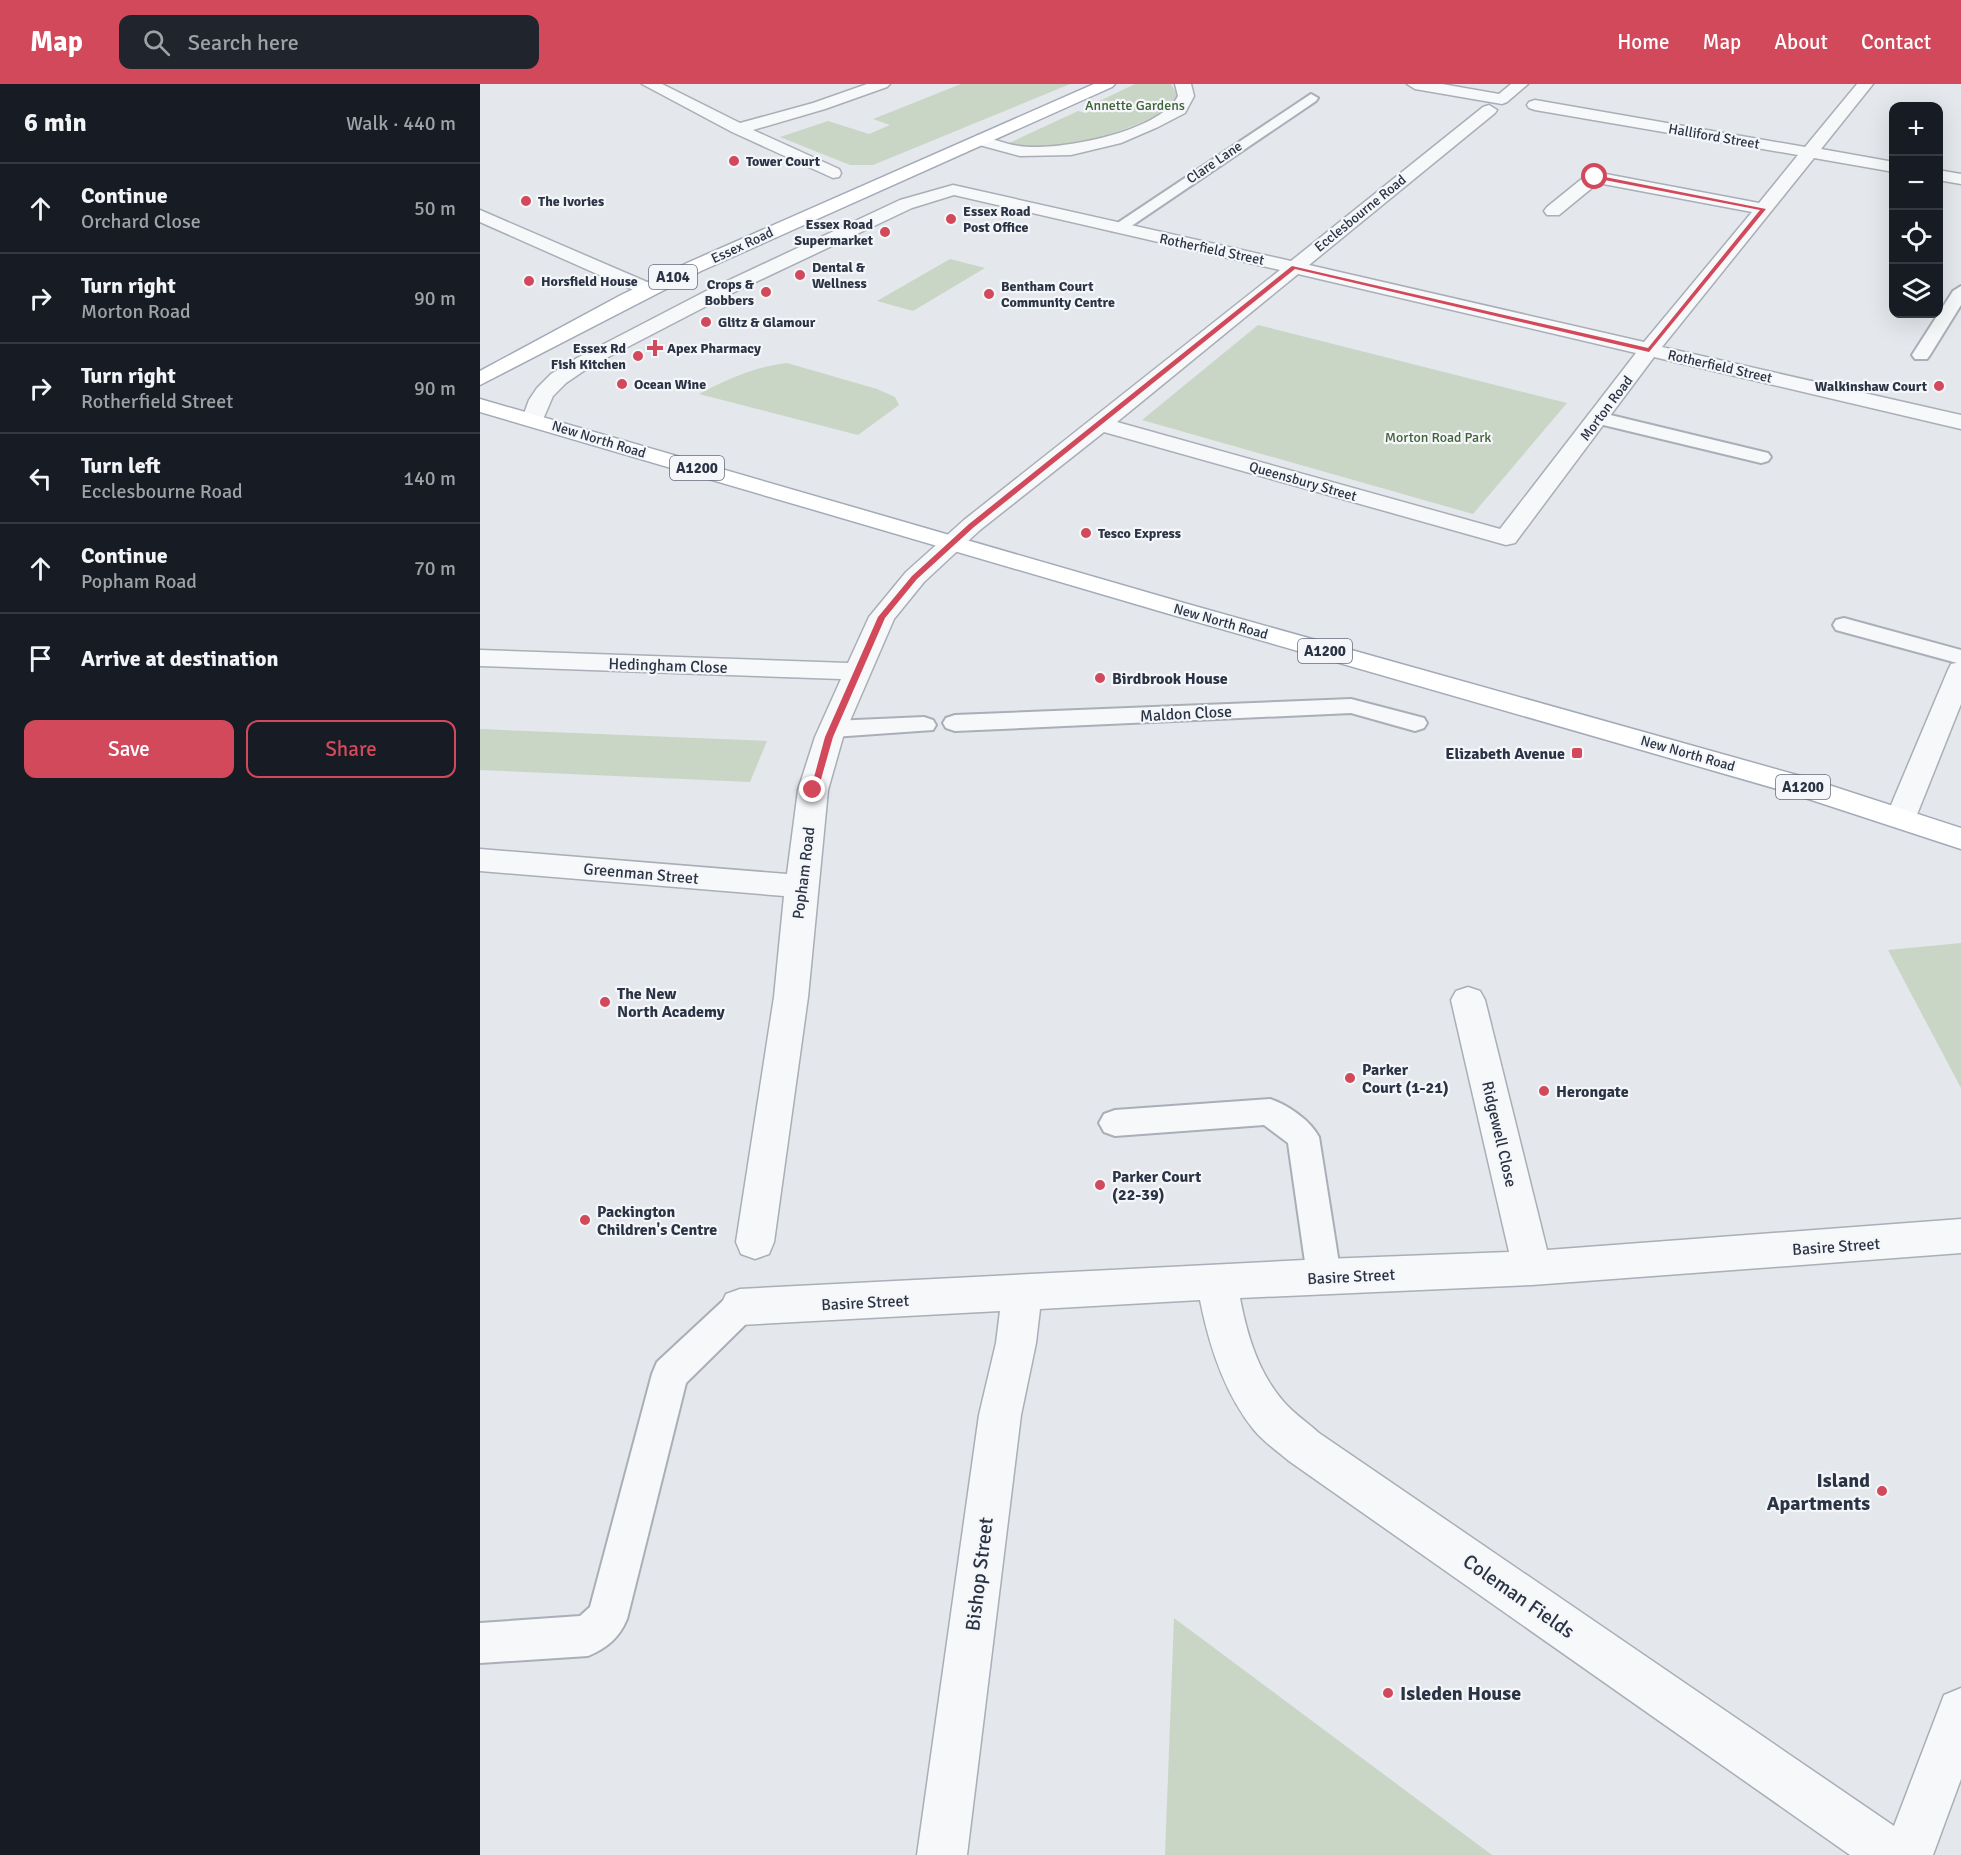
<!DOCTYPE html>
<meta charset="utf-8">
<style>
:root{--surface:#171b24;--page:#20242c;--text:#f1f3f6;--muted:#9ea1a6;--line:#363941;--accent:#d1495b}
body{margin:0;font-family:Signika,sans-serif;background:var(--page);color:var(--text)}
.controls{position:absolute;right:18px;top:18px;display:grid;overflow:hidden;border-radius:12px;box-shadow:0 6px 24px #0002}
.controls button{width:54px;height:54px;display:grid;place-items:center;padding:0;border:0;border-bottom:2px solid var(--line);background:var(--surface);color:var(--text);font:30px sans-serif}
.stop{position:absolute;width:18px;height:18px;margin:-14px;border:4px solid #d1495b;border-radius:50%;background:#fff}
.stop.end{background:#d1495b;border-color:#fff;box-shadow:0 2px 6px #0008}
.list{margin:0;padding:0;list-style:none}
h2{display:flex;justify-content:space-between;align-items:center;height:78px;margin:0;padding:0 24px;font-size:26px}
h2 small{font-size:20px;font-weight:400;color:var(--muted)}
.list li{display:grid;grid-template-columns:39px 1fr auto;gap:18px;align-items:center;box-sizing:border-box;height:90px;padding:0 24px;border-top:2px solid var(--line)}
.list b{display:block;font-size:22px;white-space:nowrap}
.list p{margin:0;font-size:20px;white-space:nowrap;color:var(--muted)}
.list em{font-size:20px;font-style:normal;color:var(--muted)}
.actions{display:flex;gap:12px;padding:18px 24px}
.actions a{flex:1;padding:14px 0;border:2px solid var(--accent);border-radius:12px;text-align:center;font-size:21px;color:var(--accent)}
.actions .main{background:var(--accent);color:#fff}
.icon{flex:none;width:33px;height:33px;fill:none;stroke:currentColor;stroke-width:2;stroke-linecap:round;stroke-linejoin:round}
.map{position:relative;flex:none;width:1481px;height:1771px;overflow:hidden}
header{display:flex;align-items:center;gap:36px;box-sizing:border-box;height:84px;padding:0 30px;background:var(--accent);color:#fff}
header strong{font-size:28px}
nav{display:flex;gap:33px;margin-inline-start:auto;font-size:21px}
.search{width:420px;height:54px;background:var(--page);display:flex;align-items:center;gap:15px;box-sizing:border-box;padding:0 21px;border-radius:12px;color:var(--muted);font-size:22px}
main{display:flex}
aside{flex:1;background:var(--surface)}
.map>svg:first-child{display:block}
.green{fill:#c9d6c5}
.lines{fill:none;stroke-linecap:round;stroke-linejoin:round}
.lane-casing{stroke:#a9aeb7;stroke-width:4}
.street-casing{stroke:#a9aeb7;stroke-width:3}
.primary-casing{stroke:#a3abb8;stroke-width:3}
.lane{fill:#f7f8fa;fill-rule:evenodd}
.street{fill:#f7f8fa;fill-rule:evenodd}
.primary{fill:#fff;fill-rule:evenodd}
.route{fill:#d1495b}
.poi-dot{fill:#d1495b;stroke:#f4f6f9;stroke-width:2}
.labels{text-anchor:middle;stroke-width:4.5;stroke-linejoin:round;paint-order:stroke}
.far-park-label{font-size:14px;fill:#3f6138;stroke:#f4f6f9}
.far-street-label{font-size:14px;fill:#2b3445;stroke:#f4f6f9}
.far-poi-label{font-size:14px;font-weight:bold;fill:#2b3445;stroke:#f4f6f9;text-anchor:start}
.shield{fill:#f4f6f9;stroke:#676e7b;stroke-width:1.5}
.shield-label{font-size:15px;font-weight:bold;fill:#2b3445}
.street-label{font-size:16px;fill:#2b3445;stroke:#f4f6f9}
.poi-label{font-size:16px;font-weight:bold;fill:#2b3445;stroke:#f4f6f9;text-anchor:start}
.near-poi-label{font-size:20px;font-weight:bold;fill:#2b3445;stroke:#f4f6f9;text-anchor:end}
.near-street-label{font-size:20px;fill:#2b3445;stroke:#f4f6f9}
</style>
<header>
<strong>Map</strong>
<div class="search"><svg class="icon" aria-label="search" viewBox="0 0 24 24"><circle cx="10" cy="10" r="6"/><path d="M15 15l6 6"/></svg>Search here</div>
<nav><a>Home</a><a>Map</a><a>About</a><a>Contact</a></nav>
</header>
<main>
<aside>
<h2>6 min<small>Walk · 440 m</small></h2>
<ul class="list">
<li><svg class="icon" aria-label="ahead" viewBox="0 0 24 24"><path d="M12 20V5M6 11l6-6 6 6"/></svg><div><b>Continue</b><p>Orchard Close</p></div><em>50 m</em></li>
<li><svg class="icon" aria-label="right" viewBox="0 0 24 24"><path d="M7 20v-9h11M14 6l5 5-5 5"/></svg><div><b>Turn right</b><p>Morton Road</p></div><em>90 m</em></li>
<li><svg class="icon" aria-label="right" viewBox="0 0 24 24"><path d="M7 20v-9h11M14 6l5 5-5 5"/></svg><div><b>Turn right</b><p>Rotherfield Street</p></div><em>90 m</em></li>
<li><svg class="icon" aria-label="left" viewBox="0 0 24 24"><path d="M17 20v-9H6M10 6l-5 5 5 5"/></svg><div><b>Turn left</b><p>Ecclesbourne Road</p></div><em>140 m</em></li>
<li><svg class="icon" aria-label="ahead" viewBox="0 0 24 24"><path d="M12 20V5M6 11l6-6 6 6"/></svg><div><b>Continue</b><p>Popham Road</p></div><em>70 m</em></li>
<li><svg class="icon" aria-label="arrive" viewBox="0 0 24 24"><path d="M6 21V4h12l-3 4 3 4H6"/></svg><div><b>Arrive at destination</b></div></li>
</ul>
<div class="actions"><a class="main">Save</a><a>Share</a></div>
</aside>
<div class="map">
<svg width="1481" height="1771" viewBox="0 0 1481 1771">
<rect width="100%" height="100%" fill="#e4e7ec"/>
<g class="green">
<path d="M481,0H590L393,81H370L300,53L348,37L389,50L410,41L393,35Z"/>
<path d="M655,0H691L697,10L692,25C640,48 584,73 527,60L598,27L605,29L619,24L611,21Z"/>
<path d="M470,175L505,184L433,227L397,217Z"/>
<path d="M778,241L1087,319L993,430L662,336Z"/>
<path d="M307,279L397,305L415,313L419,321L378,351L219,310C248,295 274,283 307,279Z"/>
<path d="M0,645L287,657L270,698L0,686Z"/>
<path d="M1481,859V1004L1408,866Z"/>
<path d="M694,1534L1012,1771H685Z"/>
</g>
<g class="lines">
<g class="lane-casing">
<g id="lane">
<path d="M831,10L838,14L836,17L644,147H632L630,144Z"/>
<path d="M1481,202V221L1450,271L1447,275H1435L1432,271L1473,207Z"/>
<path d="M1118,328L1288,369L1291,373L1288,377L1281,379L1111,338L1109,334L1111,330Z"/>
<path d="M1364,534L1481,566V580L1356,546L1353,541L1356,536Z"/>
<path d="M871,615L944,634L947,639L944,644L935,647L871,629L475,647L466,644L463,639L466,634L475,631Z"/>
<path d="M444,633L453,636L456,641L453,646L353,653L344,650L341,645L344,640L353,637Z"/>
<path d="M790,1015C808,1021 830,1036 839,1053L861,1192L856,1203L844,1207L832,1203L827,1192L808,1059L784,1041L635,1052L624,1048L619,1039L624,1030L635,1026Z"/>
<path d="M260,1208L272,1212L277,1223L272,1234L206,1299L147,1535C139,1554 127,1564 108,1572L0,1579V1539L100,1532L110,1523L172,1290L177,1278L248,1212Z"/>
</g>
</g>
<g class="street-casing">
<g id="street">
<path d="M162,0H182L260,39L333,19L387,0H410L407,3L345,25L273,46L359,85L361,89L359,93L353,94L252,48Z"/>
<path d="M695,0H711L714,12L705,29L678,43L641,59L591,71L540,72L492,59L490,56L498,51C511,54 525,60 539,62C577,68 680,48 698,12Z"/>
<path d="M927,0H962L1019,10L1031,0H1048L1027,18L1022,20L935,5Z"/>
<path d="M1377,0H1393L1341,65L1414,78V88L1334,74L1182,263L1481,331V345L1174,273L1035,459L1026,461L624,348L500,446L444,498L414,535L363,653L348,706L328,913L294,1158L289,1170L275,1175L261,1170L256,1158L294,913L304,812L0,787V765L307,790L318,706L335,653L361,595L0,582V566L368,579L389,533L426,488L484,436L800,186L474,111L432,124L242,214L111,282L86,299L73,312L61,340L53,342L45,340L42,335L49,316L57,304L71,290L97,274L228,206L420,116L473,101L811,177L1003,23L1009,21L1017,26L1015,29L829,181L1164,258L1272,128L1118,99L1079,131H1067L1064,127L1067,123L1109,89L1115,88L1279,119L1318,71L1055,26L1049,24L1047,21L1049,18L1055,16L1325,63ZM818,190L1156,269L1020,445L637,338Z"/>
<path d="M1458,86L1481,90V100L1458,96Z"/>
<path d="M0,126L174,201L177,205L174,209H160L0,138Z"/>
<path d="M1481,578V620L1436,733L1432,740L1421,743L1410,740L1406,733L1468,586L1471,580Z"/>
<path d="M988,903L1000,907L1005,916L1067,1166L1481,1135V1169L1052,1201L760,1214C767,1251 778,1288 803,1317C813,1329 827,1338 839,1349L1414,1742L1464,1611L1481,1604V1695L1453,1771H1370L809,1377C797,1367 784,1358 774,1346C744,1309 729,1261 720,1216L560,1225L556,1259L541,1331L487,1771H437L499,1331L516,1259L520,1227L260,1241L246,1236L240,1223L246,1210L260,1205L844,1175L1029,1168L971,916L976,907Z"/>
</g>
</g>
<g class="primary-casing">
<g id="primary">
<path d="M614,0H635L632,3L221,187L0,301V287L141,211L207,179Z"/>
<path d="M0,315L704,519L1324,693L1481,744V765L1304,707L686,529L0,328Z"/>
</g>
</g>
<use href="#lane" class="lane"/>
<use href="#street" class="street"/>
<use href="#primary" class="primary"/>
</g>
<path class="route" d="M1115,91L1286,125L1169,268L815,185L494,443L437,495L405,534L353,653L338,706L330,708L345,653L398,533L432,492L489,440L812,182L1168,264L1280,126L1114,94Z"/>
<g class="poi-dot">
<circle cx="254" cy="77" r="6"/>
<circle cx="46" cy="117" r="6"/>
<circle cx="471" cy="135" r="6"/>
<circle cx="405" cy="148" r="6"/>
<circle cx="320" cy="191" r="6"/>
<circle cx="49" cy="197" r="6"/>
<circle cx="286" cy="208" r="6"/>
<circle cx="509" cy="210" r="6"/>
<circle cx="226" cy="238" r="6"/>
<path d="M172 255h6v6h6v6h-6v6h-6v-6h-6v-6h6z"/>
<circle cx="158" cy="272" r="6"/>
<circle cx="142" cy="300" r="6"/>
<circle cx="1459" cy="302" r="6"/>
<circle cx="606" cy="449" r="6"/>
<circle cx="620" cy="594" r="6"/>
<rect x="1091" y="663" width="12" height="12" rx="3"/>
<circle cx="125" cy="918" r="6"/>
<circle cx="870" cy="994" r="6"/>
<circle cx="1064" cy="1007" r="6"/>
<circle cx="620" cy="1101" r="6"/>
<circle cx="105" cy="1136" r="6"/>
<circle cx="1402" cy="1407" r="6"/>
<circle cx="908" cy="1609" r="6"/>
</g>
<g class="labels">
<g class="far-park-label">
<text x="655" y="26">Annette Gardens</text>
<text x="958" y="358">Morton Road Park</text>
</g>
<g class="far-street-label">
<text transform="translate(1234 52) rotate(10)" y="5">Halliford Street</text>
<text transform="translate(734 78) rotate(-34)" y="5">Clare Lane</text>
<text transform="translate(880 129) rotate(-39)" y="5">Ecclesbourne Road</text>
<text transform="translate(262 161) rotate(-25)" y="5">Essex Road</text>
<text transform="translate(732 165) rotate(12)" y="5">Rotherfield Street</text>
<text transform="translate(1240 282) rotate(13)" y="5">Rotherfield Street</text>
<text transform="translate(1126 324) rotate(-53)" y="5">Morton Road</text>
<text transform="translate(119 355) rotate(17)" y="5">New North Road</text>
<text transform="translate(823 397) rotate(16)" y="5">Queensbury Street</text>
<text transform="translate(741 537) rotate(16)" y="5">New North Road</text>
<text transform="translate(1208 669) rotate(16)" y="5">New North Road</text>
</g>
<g class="far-poi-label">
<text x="266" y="82">Tower Court</text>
<text x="58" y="122">The Ivories</text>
<text x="483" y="132">Essex Road<tspan x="483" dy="16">Post Office</tspan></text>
<text x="393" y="145" text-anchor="end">Essex Road<tspan x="393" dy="16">Supermarket</tspan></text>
<text x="332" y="188">Dental &amp;<tspan x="332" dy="16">Wellness</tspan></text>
<text x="61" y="202">Horsfield House</text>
<text x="274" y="205" text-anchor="end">Crops &amp;<tspan x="274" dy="16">Bobbers</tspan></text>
<text x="521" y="207">Bentham Court<tspan x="521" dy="16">Community Centre</tspan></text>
<text x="238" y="243">Glitz &amp; Glamour</text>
<text x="146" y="269" text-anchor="end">Essex Rd<tspan x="146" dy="16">Fish Kitchen</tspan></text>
<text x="187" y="269">Apex Pharmacy</text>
<text x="154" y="305">Ocean Wine</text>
<text x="1447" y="307" text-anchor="end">Walkinshaw Court</text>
<text x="618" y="454">Tesco Express</text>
</g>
<g class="shield">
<rect x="169" y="181" width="48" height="24" rx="4.5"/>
<rect x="190" y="372" width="54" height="24" rx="4.5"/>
<rect x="818" y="555" width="54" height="24" rx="4.5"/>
<rect x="1296" y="691" width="54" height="24" rx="4.5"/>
</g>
<g class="shield-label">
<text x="193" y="198">A104</text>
<text x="217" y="389">A1200</text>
<text x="845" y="572">A1200</text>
<text x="1323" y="708">A1200</text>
</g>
<g class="street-label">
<text transform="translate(188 581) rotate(2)" y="6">Hedingham Close</text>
<text transform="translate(706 629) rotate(-3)" y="6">Maldon Close</text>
<text transform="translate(161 789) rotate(5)" y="6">Greenman Street</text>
<text transform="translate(323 789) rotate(-83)" y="6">Popham Road</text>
<text transform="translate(1020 1050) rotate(77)" y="6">Ridgewell Close</text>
<text transform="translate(1356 1162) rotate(-4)" y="6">Basire Street</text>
<text transform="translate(871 1192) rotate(-3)" y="6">Basire Street</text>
<text transform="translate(385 1218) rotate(-3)" y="6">Basire Street</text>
</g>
<g class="poi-label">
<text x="632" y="600">Birdbrook House</text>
<text x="1085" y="675" text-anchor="end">Elizabeth Avenue</text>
<text x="137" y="915">The New<tspan x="137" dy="18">North Academy</tspan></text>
<text x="882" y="991">Parker<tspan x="882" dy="18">Court (1-21)</tspan></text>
<text x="1076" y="1013">Herongate</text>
<text x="632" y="1098">Parker Court<tspan x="632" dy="18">(22-39)</tspan></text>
<text x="117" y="1133">Packington<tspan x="117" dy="18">Children's Centre</tspan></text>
</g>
<g class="near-poi-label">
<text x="1390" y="1403">Island<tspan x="1390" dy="23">Apartments</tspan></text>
<text x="920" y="1616" text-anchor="start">Isleden House</text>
</g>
<g class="near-street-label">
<text transform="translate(499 1490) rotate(-83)" y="7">Bishop Street</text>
<text transform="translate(1039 1512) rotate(35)" y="7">Coleman Fields</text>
</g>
</g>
</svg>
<div class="controls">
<button>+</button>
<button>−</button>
<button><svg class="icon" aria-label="locate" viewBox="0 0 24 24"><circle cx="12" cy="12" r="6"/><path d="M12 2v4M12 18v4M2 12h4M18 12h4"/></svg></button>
<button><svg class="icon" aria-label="layers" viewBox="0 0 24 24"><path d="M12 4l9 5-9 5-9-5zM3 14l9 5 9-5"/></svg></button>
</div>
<div class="stop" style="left:1115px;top:93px"></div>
<div class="stop end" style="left:333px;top:706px"></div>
</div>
</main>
